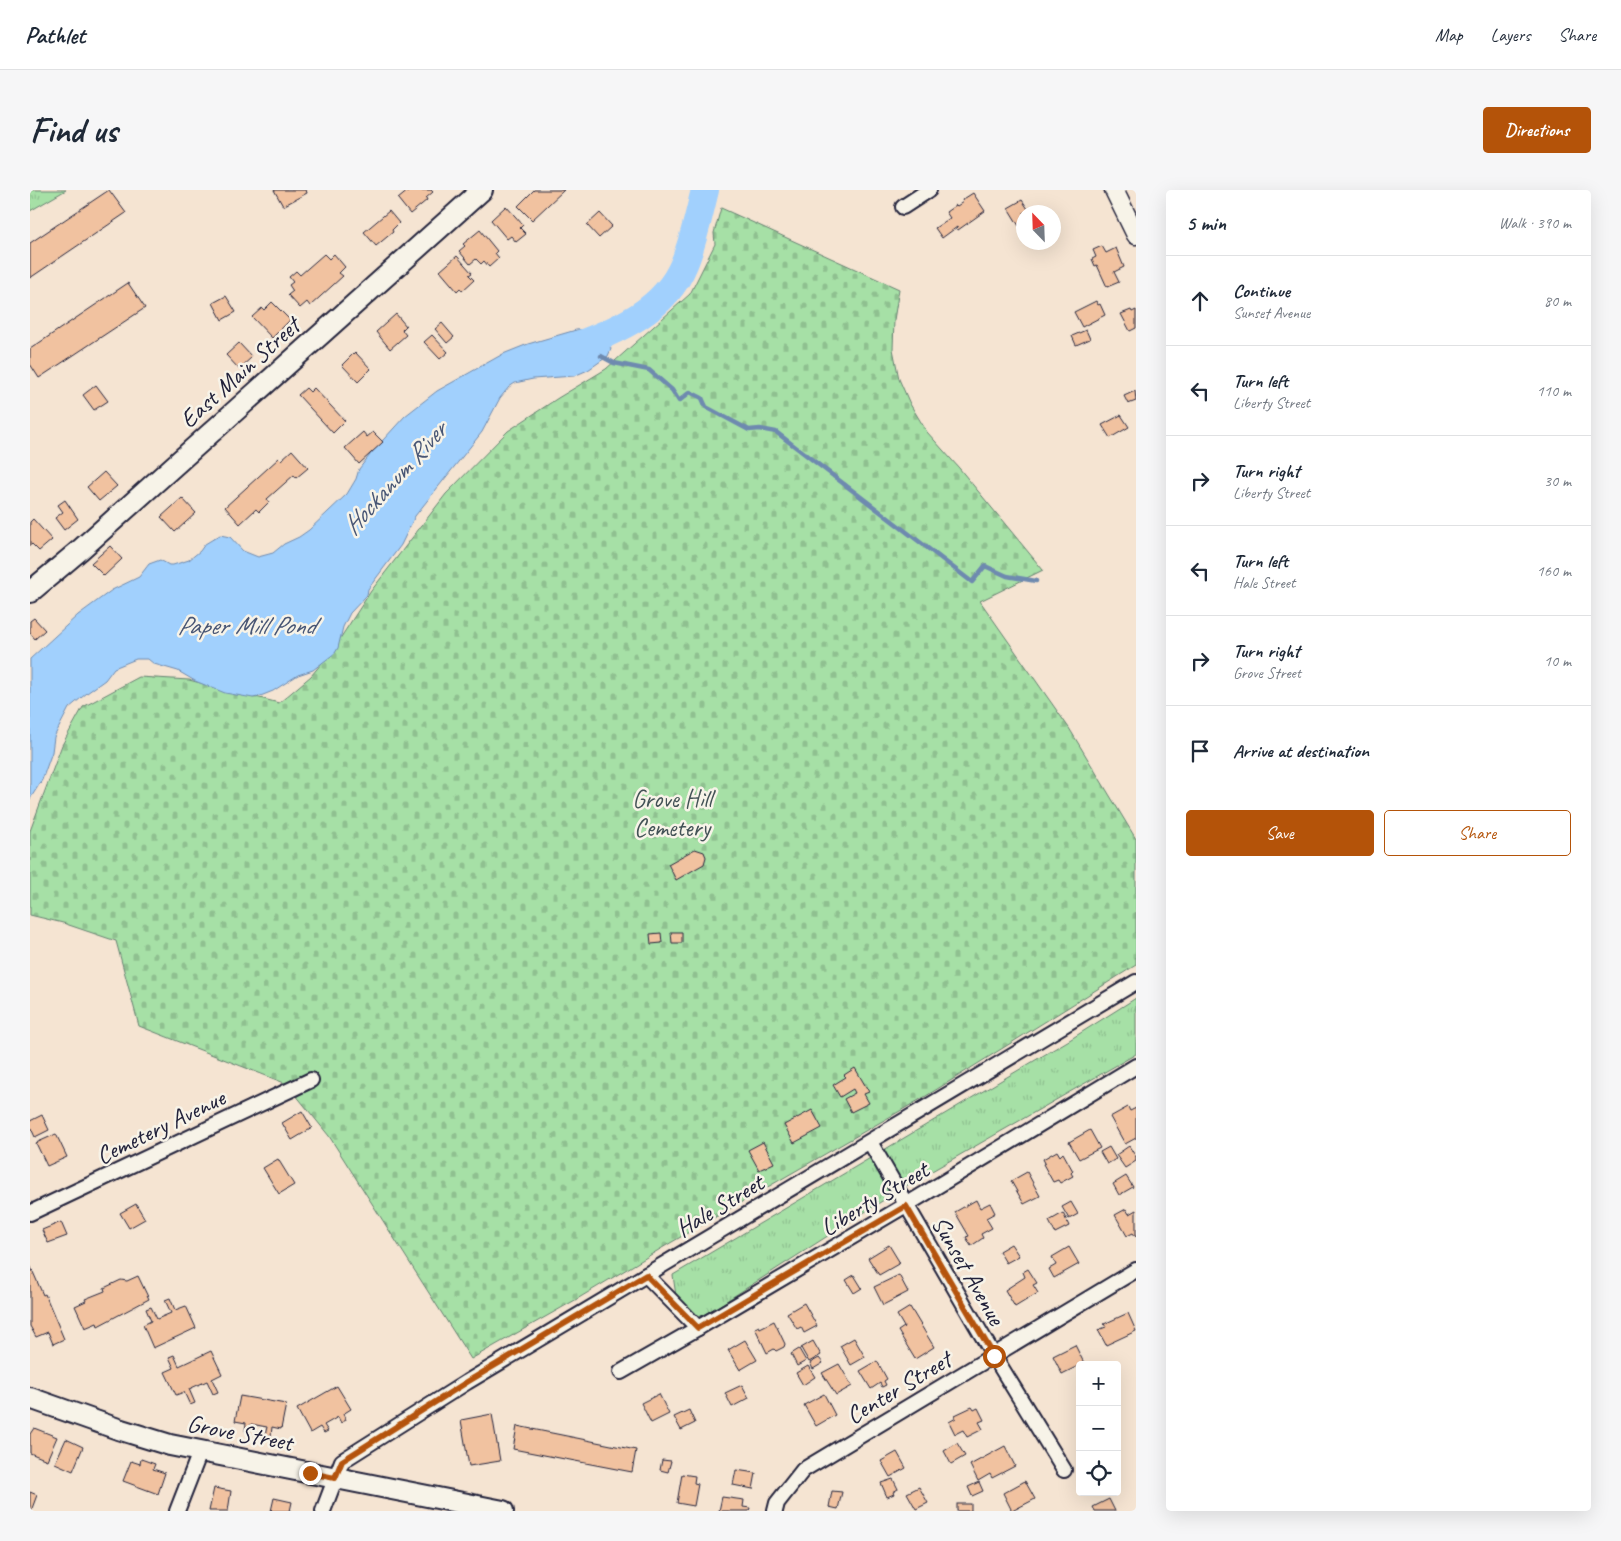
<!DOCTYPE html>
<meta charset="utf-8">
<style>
:root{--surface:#fff;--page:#f6f6f7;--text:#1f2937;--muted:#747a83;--line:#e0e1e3;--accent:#b45309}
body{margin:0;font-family:Caveat,sans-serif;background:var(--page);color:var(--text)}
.controls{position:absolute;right:15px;bottom:15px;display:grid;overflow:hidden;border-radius:5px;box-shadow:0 5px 20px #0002}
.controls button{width:45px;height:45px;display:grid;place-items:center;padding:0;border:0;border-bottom:1px solid var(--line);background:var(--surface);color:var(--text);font:25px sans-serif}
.compass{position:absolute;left:986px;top:15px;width:45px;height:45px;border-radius:50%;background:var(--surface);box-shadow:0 5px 20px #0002;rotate:337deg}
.stop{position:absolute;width:15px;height:15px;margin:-11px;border:4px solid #b45309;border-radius:50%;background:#fff}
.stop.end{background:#b45309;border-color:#fff;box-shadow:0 1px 5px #0008}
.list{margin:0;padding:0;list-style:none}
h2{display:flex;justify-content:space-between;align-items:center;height:65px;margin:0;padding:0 20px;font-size:21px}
h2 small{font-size:16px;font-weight:400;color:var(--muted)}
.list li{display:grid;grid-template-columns:32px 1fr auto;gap:15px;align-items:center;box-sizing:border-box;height:90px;padding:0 20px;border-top:1px solid var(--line)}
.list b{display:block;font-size:19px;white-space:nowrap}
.list p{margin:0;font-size:16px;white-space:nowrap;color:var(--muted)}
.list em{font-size:16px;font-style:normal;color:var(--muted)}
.actions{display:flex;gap:10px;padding:15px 20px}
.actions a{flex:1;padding:11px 0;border:1px solid var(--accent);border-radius:5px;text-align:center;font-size:18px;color:var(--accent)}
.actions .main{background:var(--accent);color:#fff}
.icon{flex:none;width:28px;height:28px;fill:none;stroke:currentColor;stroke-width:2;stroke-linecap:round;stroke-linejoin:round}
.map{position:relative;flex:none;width:1106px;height:1321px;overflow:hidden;border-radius:5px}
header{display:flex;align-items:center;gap:30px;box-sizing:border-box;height:70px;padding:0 25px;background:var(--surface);border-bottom:1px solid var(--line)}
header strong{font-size:24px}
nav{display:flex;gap:28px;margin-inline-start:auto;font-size:18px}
.intro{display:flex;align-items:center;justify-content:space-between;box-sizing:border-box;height:120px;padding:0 30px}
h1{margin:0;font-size:35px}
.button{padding:12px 22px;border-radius:5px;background:var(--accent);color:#fff;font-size:18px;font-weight:700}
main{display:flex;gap:30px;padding:0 30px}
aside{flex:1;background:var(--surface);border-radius:5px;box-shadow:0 5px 20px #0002}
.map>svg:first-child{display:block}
.grass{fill:url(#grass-tufts);stroke:#648170}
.cemetery{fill:url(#cemetery-stones);stroke:#648170}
.water{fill:#a1d0fd;stroke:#6e8aaf}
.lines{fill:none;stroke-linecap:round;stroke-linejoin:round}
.stream{stroke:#6e8aaf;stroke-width:4.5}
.river{stroke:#a1d0fd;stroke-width:28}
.building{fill:#f1c2a0;stroke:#22223b}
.minor-casing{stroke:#22223b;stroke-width:18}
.tertiary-casing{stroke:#22223b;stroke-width:21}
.secondary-casing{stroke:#22223b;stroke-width:24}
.minor{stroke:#f7f3e8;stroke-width:14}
.tertiary{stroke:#f7f3e8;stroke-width:18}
.secondary{stroke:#f7f3e8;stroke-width:20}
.route{stroke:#b45309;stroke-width:6}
.labels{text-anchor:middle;stroke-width:5;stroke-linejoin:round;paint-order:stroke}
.street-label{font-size:25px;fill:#22223b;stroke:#f7f3e8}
.park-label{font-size:25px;fill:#435256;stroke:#f7f3e8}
.water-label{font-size:26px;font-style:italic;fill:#485675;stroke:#f7f3e8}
</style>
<header>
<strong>Pathlet</strong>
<nav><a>Map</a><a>Layers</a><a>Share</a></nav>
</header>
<div class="intro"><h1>Find us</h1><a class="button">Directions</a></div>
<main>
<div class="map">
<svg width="1106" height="1321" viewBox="0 0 1106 1321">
<defs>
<pattern id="grass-tufts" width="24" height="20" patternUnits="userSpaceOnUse" patternTransform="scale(1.25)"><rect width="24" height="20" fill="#a6e0a6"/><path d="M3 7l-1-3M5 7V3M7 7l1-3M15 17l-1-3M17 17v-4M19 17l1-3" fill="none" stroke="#8fc090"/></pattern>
<pattern id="cemetery-stones" width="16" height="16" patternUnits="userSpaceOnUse" patternTransform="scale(1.25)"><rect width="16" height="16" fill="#a6e0a6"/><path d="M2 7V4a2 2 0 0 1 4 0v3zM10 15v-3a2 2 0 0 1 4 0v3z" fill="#8fc090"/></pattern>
</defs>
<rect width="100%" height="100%" fill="#f5e4d2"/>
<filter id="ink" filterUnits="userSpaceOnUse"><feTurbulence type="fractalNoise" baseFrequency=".02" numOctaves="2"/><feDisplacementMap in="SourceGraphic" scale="10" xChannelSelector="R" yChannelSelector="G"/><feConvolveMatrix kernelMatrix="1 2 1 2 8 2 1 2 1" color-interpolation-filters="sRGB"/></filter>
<g filter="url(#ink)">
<g class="grass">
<path d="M0,0H36L0,21Z"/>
<path d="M1106,808V864L874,997L687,1117L666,1129L647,1113L643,1085L1041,849Z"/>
</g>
<path class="cemetery" d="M691,18L869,99L864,130L863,159L869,189L880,214L897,242L929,278L1013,380L950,411L1039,538L1106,649V775L896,906L642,1052L547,1109L441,1169L299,946L257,894L109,836L86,751L33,733L0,725V641L32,555L53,517L109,487L159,490L249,513L281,486L302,461L341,401L416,304L478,241L528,208L576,179L660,104L685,54L684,43Z"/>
<path class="water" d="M559,139C569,141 577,150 581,159L578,166L558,180L544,186L503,189L485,193L479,197L470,208L452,242L385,326L371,355L338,399L337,405L320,423L313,437L308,458L305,463L283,480L268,485L243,501L228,507L223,508L195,503L165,491L148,481L124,474L118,469H106L84,478L75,490L57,503L39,518L24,547L22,562L12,590L0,609V469L48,425L82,400L109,387L119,374L130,370L139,375H143L159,370L170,361L175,354L190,345L200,347L213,361L228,367L243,363L254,354L269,347L279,340L317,304L326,289L329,279L343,261L375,226L407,201L473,164L498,154L546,140Z"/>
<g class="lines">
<path class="stream" d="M571,166L584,173L619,180L642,200L649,211L660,202L672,208L676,217L719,240L730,239L746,242L942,392L955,376L977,386L1006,391"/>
<path class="river" d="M538,159C584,141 634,123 654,74C664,50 669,24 675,0"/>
</g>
<g class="building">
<path d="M79,0L96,23L0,88V53Z"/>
<path d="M244,0H276L277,3L253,16Z"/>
<path d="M379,0H401L403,2L396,8L397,10L380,24L368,9Z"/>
<path d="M504,0H534L502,30L488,16Z"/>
<path d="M943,3L955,21L928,40L927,37L912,48L905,38L920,28L916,22L926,15L927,16L933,12L932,10Z"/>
<path d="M992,10L1000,22H994V34L989,36L978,18Z"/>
<path d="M476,16L493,35L490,38L496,44L486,52L481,46L477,49L461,30Z"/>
<path d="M359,21L369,33L362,40L363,42L346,56L334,42Z"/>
<path d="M570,23L582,36L569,48L557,35Z"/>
<path d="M450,40L467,61L465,63L469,68L459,77L454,71L451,74L446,69L440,74L429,61L435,56L433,54Z"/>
<path d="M1072,56L1076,63L1086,58L1094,77L1084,82L1089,92L1077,97L1067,75L1065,76L1062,69L1066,67L1063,60Z"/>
<path d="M294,64L299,69L304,64L315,77L309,83L313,86L280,116L277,112L270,118L258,105L263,101L259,95L263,92L259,87L266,81L270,85Z"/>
<path d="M427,66L442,83L439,85L444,90L432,101L430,98L427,101L410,81Z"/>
<path d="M98,93L115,118L9,188L0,174V159Z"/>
<path d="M196,106L206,122L192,130L183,113Z"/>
<path d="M1066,111L1068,115L1070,114L1075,125L1052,137L1044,122Z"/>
<path d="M242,112L260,130L242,148L222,127L232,118L234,120Z"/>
<path d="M1101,120L1102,122L1106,120V138L1100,141L1091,124Z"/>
<path d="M366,124L376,136L372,140L376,145L360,159L346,142Z"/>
<path d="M412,133L424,147L417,153L405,139Z"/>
<path d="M1056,140L1060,149L1046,155L1042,146Z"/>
<path d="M402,145L418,162L410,169L394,152Z"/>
<path d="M209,153L222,167L209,179L196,165Z"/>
<path d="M325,162L341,179L328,192L312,175Z"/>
<path d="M66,195L78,211L64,220L53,205Z"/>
<path d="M276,198L280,202L284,198L315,231L303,243L268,205Z"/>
<path d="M1105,201L1106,211L1098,214L1094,206Z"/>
<path d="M1091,225L1099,237L1080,248L1072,235Z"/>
<path d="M333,242L337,247L343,242L353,252L329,274L315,258Z"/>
<path d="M262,260L278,278L266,288L264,285L237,309L239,312L229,322L226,319L210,334L195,317L249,268L251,270Z"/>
<path d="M74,282L87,296L69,311L57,297Z"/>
<path d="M152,308L166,323L145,342L131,327Z"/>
<path d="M35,310L48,329L34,340L25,328L33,322L28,315Z"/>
<path d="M3,329L22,350L9,361L2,354L0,356V332Z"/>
<path d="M80,356L92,369L74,386L61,373Z"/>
<path d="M4,428L15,440L5,449L0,443V431Z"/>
<path d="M665,659L674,662L676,667L674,674L646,690L638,674Z"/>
<path d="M641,742H652V753H642Z"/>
<path d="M631,743L632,753L621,754L620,744Z"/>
<path d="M825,878L839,902L834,904L839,913L821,922L814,909L825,903L823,899L810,907L803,895L816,887L814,885Z"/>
<path d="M1098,917L1100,921L1106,918V948L1095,954L1080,927Z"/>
<path d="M782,920L792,938L764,953L754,935Z"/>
<path d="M272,921L282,938L262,950L252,933Z"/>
<path d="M12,925L19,940L5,947L0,936V931Z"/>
<path d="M1060,940L1070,958L1049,969L1039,952Z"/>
<path d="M26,944L37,967L17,976L6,953Z"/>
<path d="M733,952L744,973L729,980L718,960Z"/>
<path d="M1099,956L1106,967V971L1095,978L1086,965Z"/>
<path d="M1079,957L1086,969L1077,974L1070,962Z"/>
<path d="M1027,961L1030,966L1033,963L1043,981L1041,983L1043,986L1030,993L1028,990L1023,992L1013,974L1015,973L1013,969Z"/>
<path d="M248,969L264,995L249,1004L233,978Z"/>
<path d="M997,982L1010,1006L994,1014L981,991Z"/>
<path d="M1096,986L1103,997L1089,1005L1083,994Z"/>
<path d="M946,1010L950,1018L960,1013L965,1023L956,1028L962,1038L951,1044L953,1048L941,1056L936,1047L939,1046L925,1022Z"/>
<path d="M1041,1012L1048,1024L1039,1029L1032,1017Z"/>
<path d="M106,1014L115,1029L99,1038L90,1023Z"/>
<path d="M1096,1019L1099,1024L1106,1020V1047L1103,1043L1097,1046L1085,1025Z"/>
<path d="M1033,1023L1039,1036L1025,1043L1019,1031Z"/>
<path d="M31,1032L37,1046L18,1053L12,1040Z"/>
<path d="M981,1054L989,1066L976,1073L969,1061Z"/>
<path d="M859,1055L870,1073L849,1085L838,1068Z"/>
<path d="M1039,1057L1049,1074L1024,1088L1019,1079L1026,1075L1022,1067Z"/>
<path d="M0,1075L13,1105L15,1104L34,1149L23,1154L18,1142L6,1147L0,1136Z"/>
<path d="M998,1079L1007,1093L1003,1095L1008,1103L985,1117L975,1100L995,1087L993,1082Z"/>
<path d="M824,1085L832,1098L824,1103L816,1090Z"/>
<path d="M869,1085L878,1102L853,1115L844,1097Z"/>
<path d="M108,1086L119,1109L68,1136L67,1133L55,1138L45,1116L56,1111L55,1109L75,1101L74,1098L91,1090L97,1091Z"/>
<path d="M140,1108L145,1120L156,1116L166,1138L123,1158L113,1135L121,1131L116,1119L121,1117L127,1129L141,1123L135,1110Z"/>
<path d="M774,1113L787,1136L774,1143L771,1137L767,1139L757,1123Z"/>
<path d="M880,1117L904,1157L885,1169L868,1141L874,1137L867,1125Z"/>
<path d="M1098,1123L1106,1141L1076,1155L1068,1140L1076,1137L1074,1134Z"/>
<path d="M744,1131L755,1154L754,1157L746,1161L744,1159L737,1163L725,1138L729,1136L730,1138Z"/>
<path d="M824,1148L835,1167L821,1175L810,1156Z"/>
<path d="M715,1150L727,1170L710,1180L698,1160Z"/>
<path d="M783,1151L791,1165L779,1172L771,1158Z"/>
<path d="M1045,1155L1054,1173L1032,1184L1023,1166Z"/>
<path d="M769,1159L776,1171L767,1176L761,1164Z"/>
<path d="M181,1161L192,1184L182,1189L188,1202L183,1204L177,1191L159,1199L165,1213L160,1215L154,1202L146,1205L135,1182L144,1178L139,1167L144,1165L149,1176Z"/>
<path d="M789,1168L793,1173L783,1179L780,1173Z"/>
<path d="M847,1171L857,1189L854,1191L856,1195L852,1197L850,1193L841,1199L830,1181Z"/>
<path d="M809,1174L822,1196L806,1205L792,1183Z"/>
<path d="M778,1176L785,1187L773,1195L766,1183Z"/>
<path d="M712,1195L719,1208L702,1217L695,1203Z"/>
<path d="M307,1196L321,1219L313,1224L316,1230L311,1233L308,1227L294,1235L298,1241L294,1243L290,1237L280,1243L267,1219Z"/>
<path d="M629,1204L639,1224L621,1233L611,1213Z"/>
<path d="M794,1204L805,1225L786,1236L774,1215Z"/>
<path d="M210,1206L256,1214L251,1239L242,1237L241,1246L235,1245L237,1237L221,1234L220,1242L215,1241L216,1233L205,1231Z"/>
<path d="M942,1217L944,1220L948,1218L954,1230L949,1232L953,1239L937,1247L933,1240L925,1244L919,1232L926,1228L925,1225Z"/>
<path d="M659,1220L665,1233L651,1240L644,1227Z"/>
<path d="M462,1224L470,1271L439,1276L431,1230Z"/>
<path d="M487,1236L606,1260L602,1282L483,1259Z"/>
<path d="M4,1238L27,1247L17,1270L0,1263V1244Z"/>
<path d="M36,1249L53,1257L43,1281L25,1273Z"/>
<path d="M927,1253L935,1266L921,1274L914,1261Z"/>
<path d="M975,1256L985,1276L962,1288L960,1284L948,1291L940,1275Z"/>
<path d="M867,1262L876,1278L860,1287L851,1271Z"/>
<path d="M111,1269L125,1274L123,1279L135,1283L128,1304L93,1291L101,1271L110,1274Z"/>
<path d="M632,1270L641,1271L638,1282L630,1280Z"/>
<path d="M706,1280L726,1283L723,1299L703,1295Z"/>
<path d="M652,1284L665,1286L664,1293L668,1294L664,1316L647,1313Z"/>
<path d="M863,1289L868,1299L863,1302L864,1304L857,1307L851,1293Z"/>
<path d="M995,1291L1005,1309L982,1321L973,1303Z"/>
<path d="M949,1292L953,1301L942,1306L938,1297Z"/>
<path d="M889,1297L898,1313L886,1319L877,1303Z"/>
<path d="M184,1298L201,1301L198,1321H179Z"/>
<path d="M802,1301L812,1302L808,1319L799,1317Z"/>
<path d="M0,1302L7,1305L1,1321H0Z"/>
<path d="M692,1307L714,1310L713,1317L720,1318L719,1321H689Z"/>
<path d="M244,1308L262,1312L260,1321H241Z"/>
<path d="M1079,1309L1085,1321H1065L1063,1317Z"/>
<rect x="927" y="1314" width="14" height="7"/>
</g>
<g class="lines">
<g class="minor-casing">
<g id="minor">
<path d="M873,17L899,0"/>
<path d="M840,952L964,1166L1034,1280"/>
<path d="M0,1023L281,890"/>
<path d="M616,1085L668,1138L876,1015L1106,876"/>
<path d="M591,1182L668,1138"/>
<path d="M147,1321L170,1262"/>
<path d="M293,1321L312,1271L437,1192L1106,792"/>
<path d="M745,1321L747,1313L773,1280L1106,1080"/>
</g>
</g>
<g class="tertiary-casing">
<path id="tertiary" d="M1084,0L1106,45"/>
</g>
<g class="secondary-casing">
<g id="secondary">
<path d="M0,402L50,360L452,0"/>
<path d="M0,1208L88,1239L140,1255L473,1321"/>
</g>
</g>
<use href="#minor" class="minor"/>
<use href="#tertiary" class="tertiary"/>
<use href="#secondary" class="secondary"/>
</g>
</g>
<g class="lines" filter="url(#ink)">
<path class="route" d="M280,1283L305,1288L312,1271L437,1192L616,1085L668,1138L876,1016L964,1166"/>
</g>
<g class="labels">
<g class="street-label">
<text transform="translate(209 182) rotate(-42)" y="9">East Main Street</text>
<text transform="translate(130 936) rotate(-26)" y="9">Cemetery Avenue</text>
<text transform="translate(844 1008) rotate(-31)" y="9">Liberty Street</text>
<text transform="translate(689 1015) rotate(-31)" y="9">Hale Street</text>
<text transform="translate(939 1080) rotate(60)" y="9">Sunset Avenue</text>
<text transform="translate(868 1197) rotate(-31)" y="9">Center Street</text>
<text transform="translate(210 1242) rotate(11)" y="9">Grove Street</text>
</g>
<g class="park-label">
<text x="642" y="617">Grove Hill<tspan x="642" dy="29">Cemetery</tspan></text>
</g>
<g class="water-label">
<text transform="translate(364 288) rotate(-48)" y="9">Hockanum River</text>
<text x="216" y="444">Paper Mill Pond</text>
</g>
</g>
</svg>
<div class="controls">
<button>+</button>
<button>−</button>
<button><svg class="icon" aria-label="locate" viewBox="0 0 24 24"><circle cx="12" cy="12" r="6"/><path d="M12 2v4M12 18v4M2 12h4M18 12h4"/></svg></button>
</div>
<svg class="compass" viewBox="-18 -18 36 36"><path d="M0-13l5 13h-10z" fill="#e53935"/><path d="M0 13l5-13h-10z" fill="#747a83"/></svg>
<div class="stop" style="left:964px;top:1166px"></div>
<div class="stop end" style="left:280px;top:1283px"></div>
</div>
<aside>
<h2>5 min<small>Walk · 390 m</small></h2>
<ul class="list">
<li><svg class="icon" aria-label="ahead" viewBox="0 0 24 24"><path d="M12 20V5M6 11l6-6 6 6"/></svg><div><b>Continue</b><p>Sunset Avenue</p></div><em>80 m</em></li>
<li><svg class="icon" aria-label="left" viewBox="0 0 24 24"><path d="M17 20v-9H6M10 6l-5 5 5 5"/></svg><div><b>Turn left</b><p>Liberty Street</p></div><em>110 m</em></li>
<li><svg class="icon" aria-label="right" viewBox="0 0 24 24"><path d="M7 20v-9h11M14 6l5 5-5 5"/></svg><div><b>Turn right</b><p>Liberty Street</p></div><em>30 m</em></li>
<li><svg class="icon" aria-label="left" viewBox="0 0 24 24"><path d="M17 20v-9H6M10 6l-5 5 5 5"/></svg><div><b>Turn left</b><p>Hale Street</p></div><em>160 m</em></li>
<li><svg class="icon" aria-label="right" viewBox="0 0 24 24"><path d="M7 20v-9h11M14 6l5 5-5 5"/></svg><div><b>Turn right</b><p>Grove Street</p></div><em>10 m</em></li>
<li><svg class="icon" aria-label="arrive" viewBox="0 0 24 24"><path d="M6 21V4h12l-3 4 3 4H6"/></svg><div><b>Arrive at destination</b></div></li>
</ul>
<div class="actions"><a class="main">Save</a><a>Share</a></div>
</aside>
</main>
